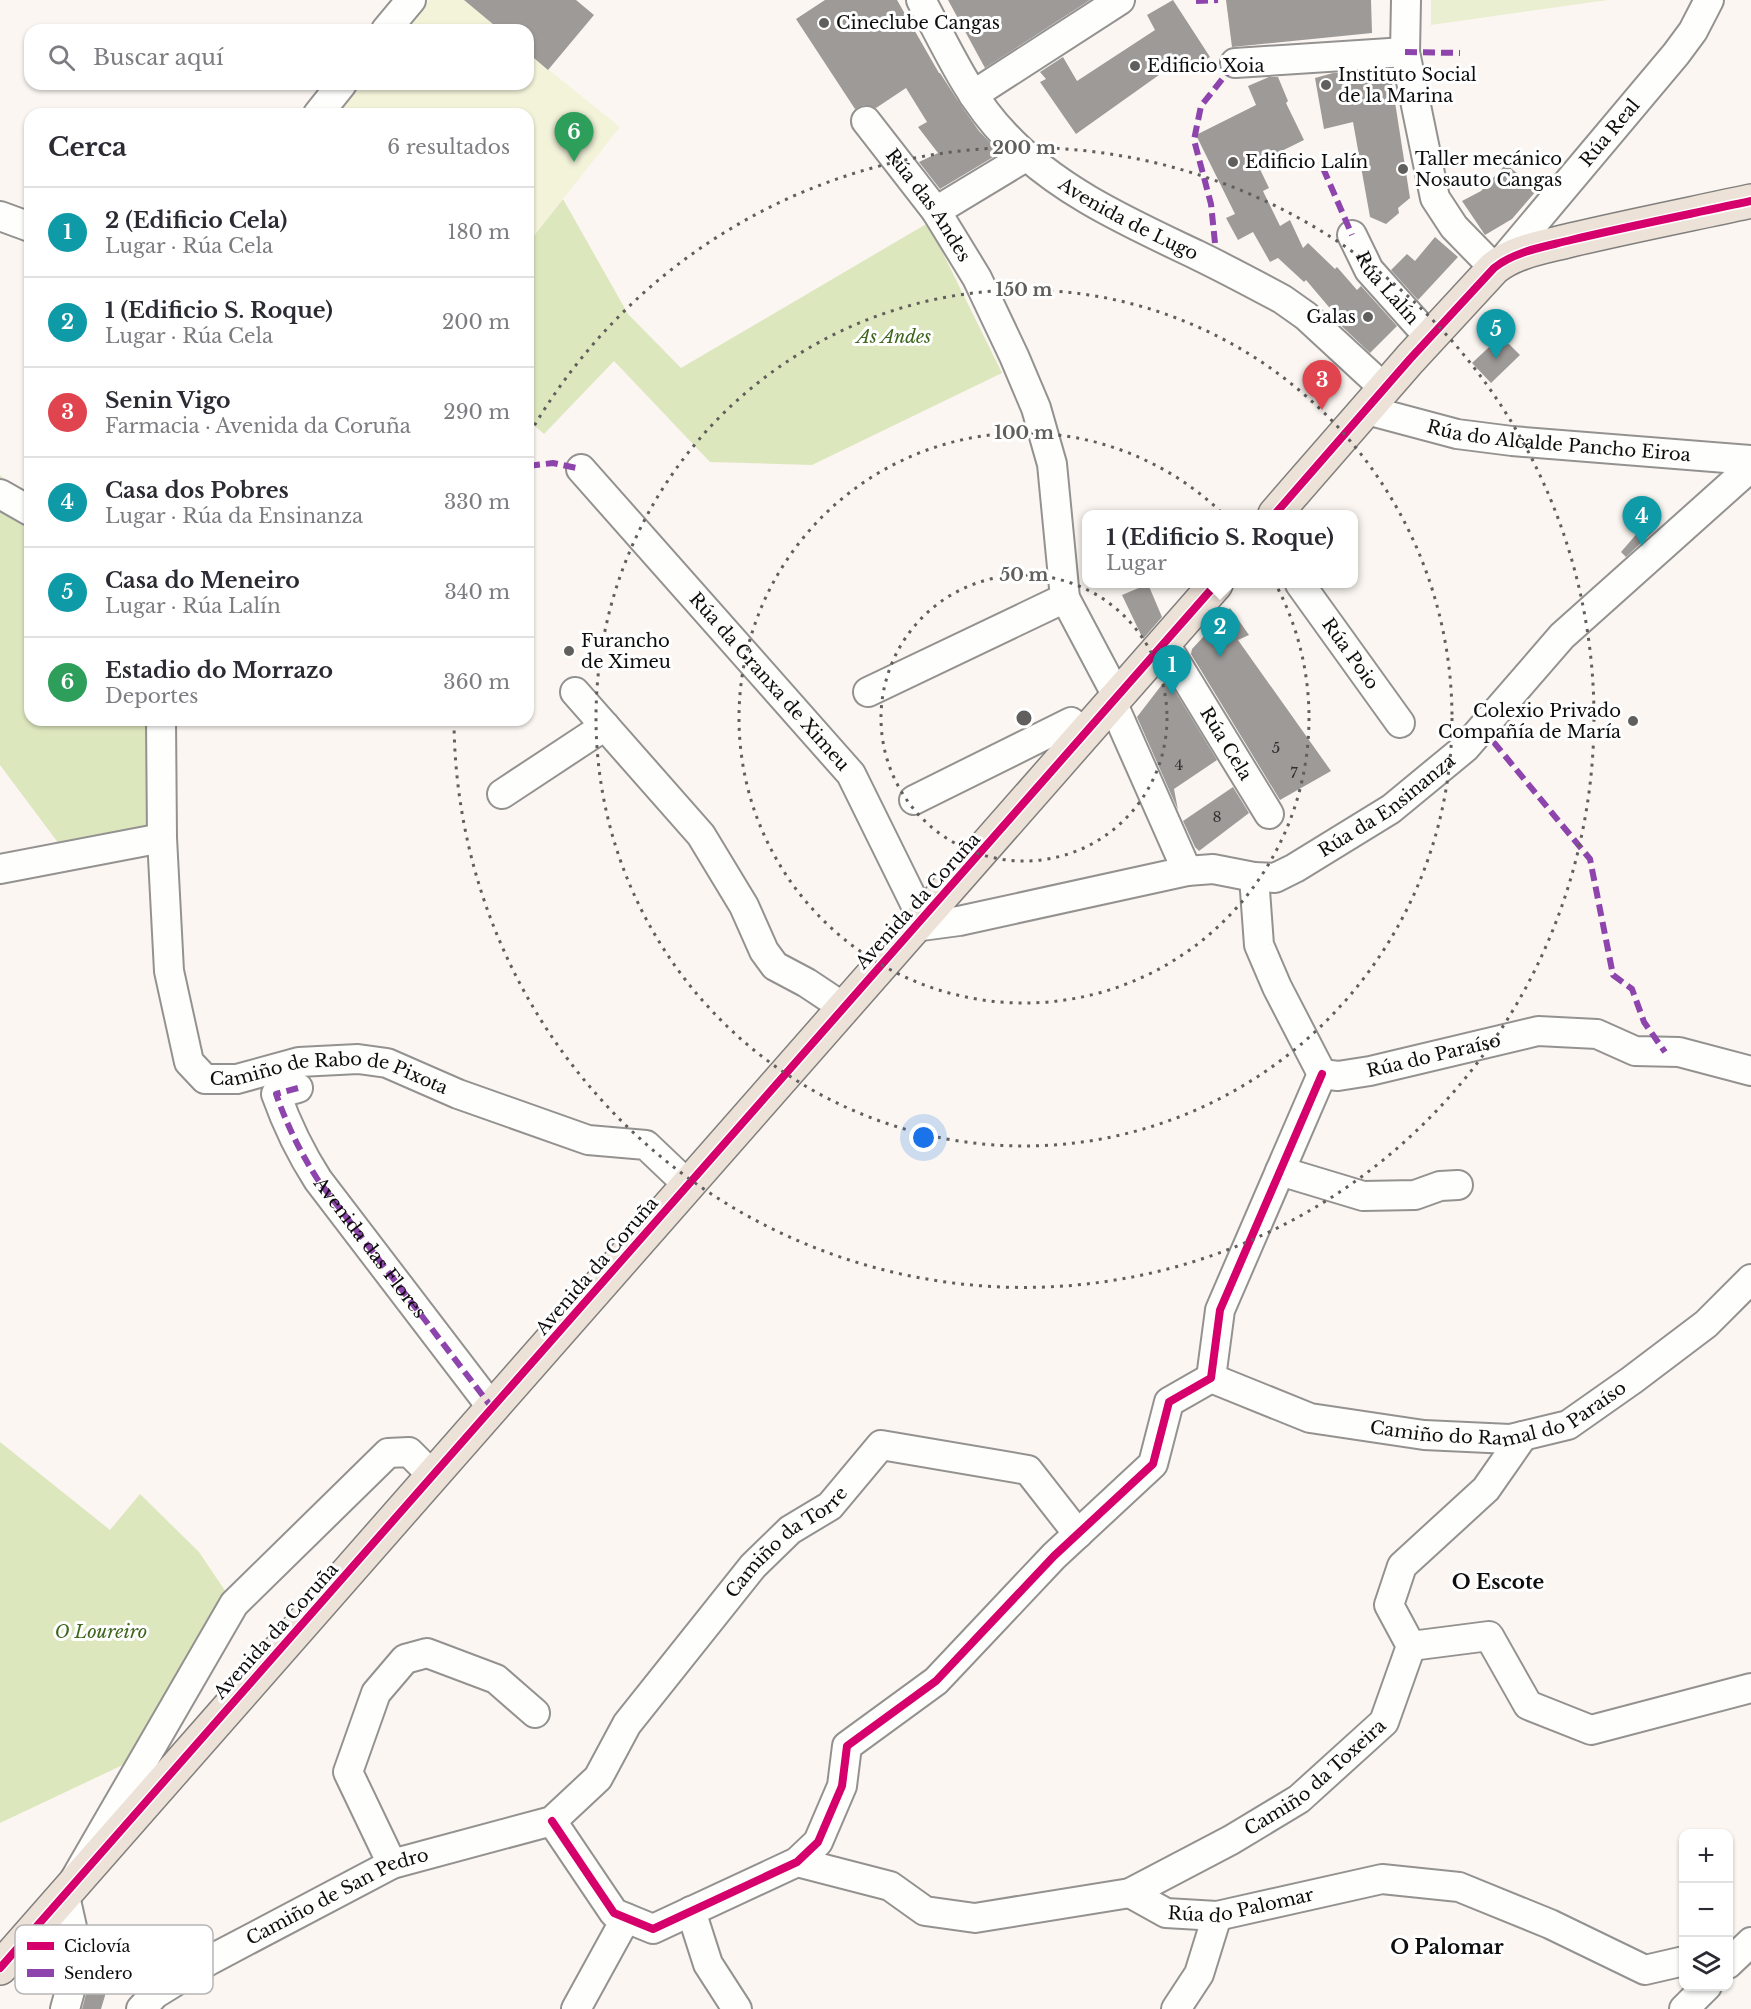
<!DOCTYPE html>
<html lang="es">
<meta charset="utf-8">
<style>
:root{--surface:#fff;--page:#f7f7f7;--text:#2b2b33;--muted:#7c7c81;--line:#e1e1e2;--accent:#d93025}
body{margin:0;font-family:"Libre Baskerville",serif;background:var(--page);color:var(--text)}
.controls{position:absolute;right:18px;bottom:18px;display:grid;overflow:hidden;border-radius:12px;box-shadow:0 2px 4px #0004}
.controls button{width:54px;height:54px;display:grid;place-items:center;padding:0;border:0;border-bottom:2px solid var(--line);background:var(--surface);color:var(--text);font:30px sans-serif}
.you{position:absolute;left:924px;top:1138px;width:21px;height:21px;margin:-15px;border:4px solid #fff;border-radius:50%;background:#1a73e8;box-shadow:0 0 0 9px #1a73e833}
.badge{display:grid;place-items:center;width:39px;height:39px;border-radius:50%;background:var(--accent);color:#fff;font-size:20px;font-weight:700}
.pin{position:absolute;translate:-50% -50px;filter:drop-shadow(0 2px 3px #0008)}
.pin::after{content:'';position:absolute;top:32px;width:21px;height:18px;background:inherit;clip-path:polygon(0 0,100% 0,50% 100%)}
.popup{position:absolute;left:1082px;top:510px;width:276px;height:78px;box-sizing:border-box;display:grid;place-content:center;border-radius:12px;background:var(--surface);filter:drop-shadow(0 2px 4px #0005);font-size:20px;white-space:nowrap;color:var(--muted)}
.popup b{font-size:22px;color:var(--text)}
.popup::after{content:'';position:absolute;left:50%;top:100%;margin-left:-12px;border:12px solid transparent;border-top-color:var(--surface)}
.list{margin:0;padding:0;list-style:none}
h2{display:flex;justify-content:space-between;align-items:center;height:78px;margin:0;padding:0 24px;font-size:26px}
h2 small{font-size:20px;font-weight:400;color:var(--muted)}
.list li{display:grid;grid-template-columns:39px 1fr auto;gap:18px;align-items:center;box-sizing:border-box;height:90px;padding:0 24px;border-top:2px solid var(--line)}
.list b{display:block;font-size:22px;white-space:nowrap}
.list p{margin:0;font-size:20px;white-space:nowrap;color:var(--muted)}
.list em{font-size:20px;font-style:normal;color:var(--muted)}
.icon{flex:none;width:33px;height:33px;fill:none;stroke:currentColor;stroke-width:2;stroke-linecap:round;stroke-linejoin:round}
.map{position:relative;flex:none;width:1751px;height:2009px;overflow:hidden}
.search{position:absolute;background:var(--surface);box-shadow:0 2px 4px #0004;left:24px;top:24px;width:510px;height:66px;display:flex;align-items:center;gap:15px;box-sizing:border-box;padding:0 21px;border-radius:18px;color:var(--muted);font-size:22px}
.panel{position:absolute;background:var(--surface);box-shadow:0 2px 4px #0004;left:24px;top:108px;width:510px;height:618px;border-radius:18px}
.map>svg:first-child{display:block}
.green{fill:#eaefd1}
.forest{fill:#dde7be}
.pitch{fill:#f3f3da}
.building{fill:#9e9a97}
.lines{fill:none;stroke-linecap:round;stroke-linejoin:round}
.minor-casing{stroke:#949290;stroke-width:32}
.major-casing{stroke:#817f7d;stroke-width:36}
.minor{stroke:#fefefd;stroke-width:28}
.major{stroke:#ede2d8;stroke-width:33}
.quiet{stroke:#8e44ad;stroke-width:6;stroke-dasharray:12 6;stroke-linecap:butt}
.cycleway-casing{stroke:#fff;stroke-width:11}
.cycleway{stroke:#d6006c;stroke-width:8}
.ring{fill:none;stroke:#605f5d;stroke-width:3;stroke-dasharray:3 6}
.poi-dot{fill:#605f5d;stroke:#fff;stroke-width:2}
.labels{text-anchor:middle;stroke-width:6;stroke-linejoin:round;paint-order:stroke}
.number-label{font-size:15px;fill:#313030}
.poi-label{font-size:18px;fill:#0d0d0d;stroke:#fff;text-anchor:start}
.street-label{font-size:18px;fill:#0d0d0d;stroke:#fff}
.park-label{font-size:18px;font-style:italic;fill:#3d661c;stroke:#fff}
.neighbourhood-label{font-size:20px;font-weight:bold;fill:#0d0d0d;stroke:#fff}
.key{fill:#fff;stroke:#b6b6b6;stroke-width:1.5}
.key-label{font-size:16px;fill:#0d0d0d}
.centre{fill:#605f5d;stroke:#fff;stroke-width:3}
.ring-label{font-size:18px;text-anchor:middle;font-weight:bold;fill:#605f5d;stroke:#fff;stroke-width:6;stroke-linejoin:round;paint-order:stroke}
</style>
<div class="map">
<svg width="1751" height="2009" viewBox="0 0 1751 2009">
<rect width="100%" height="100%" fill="#fbf6f1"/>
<path class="green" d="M1431,0H1608L1431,25Z"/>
<g class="forest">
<path d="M563,199L628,314L681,368L928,223L1002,373L812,465L710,462L614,361L544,434L528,420V243Z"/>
<path d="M0,475L30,507V720H161L162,838L68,856L0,765Z"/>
<path d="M0,1442L110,1530L140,1494L199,1552L234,1604L146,1754L0,1823Z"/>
</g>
<g class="pitch">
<path d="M429,0H464L500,30H404Z"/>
<path d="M528,53L620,127L528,243V114H335L360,84H528Z"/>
</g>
<g class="building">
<path d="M464,0H576L594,15L548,70L528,53V30H500Z"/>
<path d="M825,0H897L939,73H940L960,104L979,131L1000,153L940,189L919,162L938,153L918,127L927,122L906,88L876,108L864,105L855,109L796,19Z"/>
<path d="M948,0H1090L985,68Z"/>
<path d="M1173,0L1210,57L1183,74L1173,65L1076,134L1040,82L1046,79L1040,72L1063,57L1077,81L1155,30L1147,15Z"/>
<path d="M1226,0H1371L1372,33L1232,47Z"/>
<path d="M1390,70L1410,198L1398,208L1399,213L1386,224L1370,217L1353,122L1324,129L1315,78L1333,73Z"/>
<path d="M1269,77H1278L1288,101L1286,103L1304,140L1257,163L1269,188L1263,191L1280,226L1290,220L1303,248L1308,243L1335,269L1337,267L1357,290L1361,286L1397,326L1370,353L1331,316L1334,313L1306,280L1304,282L1278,258L1270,262L1253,232L1238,240L1226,218L1235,214L1196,135L1256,105L1248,86Z"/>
<path d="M1506,164L1537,190L1512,219L1485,235L1462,201L1481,191Z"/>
<path d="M1435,237L1458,257L1418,300L1391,270L1407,254L1415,261Z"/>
<path d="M1501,336L1520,355L1491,383L1472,363Z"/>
<path d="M1646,523L1654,531L1626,557L1621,552Z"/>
<path d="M1148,584L1162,617L1143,639L1122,595Z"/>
<path d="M1230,608L1249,635L1238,640L1331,771L1280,800L1191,654L1192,649Z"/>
<path d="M1167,678L1217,760L1174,789L1178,810L1137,717Z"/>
<path d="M1233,787L1249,813L1199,851L1195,847L1183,821Z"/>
<path d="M93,1968L109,1972L104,1988L107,1989L101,2009H82Z"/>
</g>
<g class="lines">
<g class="minor-casing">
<g id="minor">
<path id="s1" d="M921,0C946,46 968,97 1005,135C1057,191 1130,223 1197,255C1226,269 1254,284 1282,299L1306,316L1385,389"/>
<path d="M1406,0L1405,52L1435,198L1454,227L1494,268"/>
<path d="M386,30L411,0"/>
<path d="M1235,63L1405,52"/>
<path d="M973,95L1120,0"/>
<path d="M318,114L342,84"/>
<path id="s2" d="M866,121L936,211L977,278L1014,356L1036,408L1052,464L1065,598L1118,698"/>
<path d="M936,211L1027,156"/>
<path d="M0,216L30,227"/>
<path id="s3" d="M1352,235L1369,270L1430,338"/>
<path id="s4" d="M1503,260L1676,54L1693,31L1709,0"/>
<path id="s5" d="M1367,410L1457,434L1512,441L1751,460"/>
<path id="s6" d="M581,469L851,774L922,918"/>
<path d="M0,494L30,511"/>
<path id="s7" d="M1300,584L1400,723"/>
<path id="s8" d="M1165,644L1269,814"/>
<path d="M575,692L701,835L744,906L764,951L775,966L807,983L843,1007"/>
<path d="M868,692L1065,598"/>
<path d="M1113,704L1187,871"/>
<path id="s9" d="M161,720L162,838L169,971L189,1062L205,1079H237L299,1062L358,1059L387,1063L458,1094L588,1140L646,1145L687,1184"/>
<path d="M502,794L605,726"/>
<path d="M914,800L1071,722L1085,734"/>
<path d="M0,869L162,838"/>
<path d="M1254,877L1259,945L1277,987L1322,1074"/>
<path id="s10" d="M914,927L959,921L1187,871L1213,869L1254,877L1275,878L1295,868L1391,809L1465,748L1562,636L1751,467"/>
<path id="s11" d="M1322,1074L1338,1076L1370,1071L1538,1031L1597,1034L1635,1051L1679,1052L1751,1071"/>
<path d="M298,1088L276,1094C287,1125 300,1152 318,1180L493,1409"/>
<path d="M1280,1171L1363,1196L1415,1195L1440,1186L1458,1185"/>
<path id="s12" d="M1211,1378L1310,1418L1424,1435L1510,1439L1568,1425L1632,1380L1706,1324L1751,1279"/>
<path d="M1411,1646L1489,1636L1528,1705L1591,1730L1751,1688"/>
<path d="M552,1821L614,1913L653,1929L797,1862L818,1842L842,1786L847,1746L936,1681L1054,1556L1153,1464L1169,1402L1211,1378L1220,1310L1322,1074"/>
<path id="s13" d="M797,1862L890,1886L925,1911L975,1918L1130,1893L1231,1840L1299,1799L1384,1722L1411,1646L1389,1605L1402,1566L1486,1489L1523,1436"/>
<path d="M392,1864L348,1772L376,1693L405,1659L427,1653L496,1679L535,1713"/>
<path id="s14" d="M1130,1893L1166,1913L1217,1916L1382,1879L1459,1887L1550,1924L1645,1970L1684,1961"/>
<path d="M691,1911L708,1964L737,2009"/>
<path d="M1728,1964L1751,1942"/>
<path d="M65,2009L79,1958L65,1896L234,1604L388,1453L409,1452L433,1476"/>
<path id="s15" d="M141,2009L155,1994L210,1960L392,1864L552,1821L598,1778L627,1724L753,1566L790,1530L830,1506L881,1445L1028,1470L1078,1534"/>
<path d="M576,2009L626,1918"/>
<path d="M1176,2009L1199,1974L1217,1916"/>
<path d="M1684,2009L1707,1986"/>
</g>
</g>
<g class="major-casing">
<g id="major">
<path d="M1275,514L1410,359L1494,268C1515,251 1544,247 1571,240C1630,226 1691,214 1751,201"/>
<path d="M0,1968L1216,584"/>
</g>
</g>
<use href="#minor" class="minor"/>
<use href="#major" class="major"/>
<g class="quiet">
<path d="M1196,1L1218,0"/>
<path d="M1405,52L1460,53"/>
<path d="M1323,168L1352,235"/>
<path d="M1215,243L1211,204L1194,140L1201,106L1235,63"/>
<path d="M528,466L553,463L581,469"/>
<path d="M1482,728L1590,859L1613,975L1632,989L1644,1022L1665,1052"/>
<path id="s16" d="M298,1088L276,1094C287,1125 300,1152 318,1180L493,1409"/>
</g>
<g class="cycleway-casing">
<g id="cycleway">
<path d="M1275,514L1410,359L1494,268C1515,251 1544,247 1571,240C1630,226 1691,214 1751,201"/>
<path d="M552,1821L614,1913L653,1929L797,1862L818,1842L842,1786L847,1746L936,1681L1054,1556L1153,1464L1169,1402L1211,1378L1220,1310L1322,1074"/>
<path d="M0,1968L1216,584"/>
</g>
</g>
<use href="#cycleway" class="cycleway"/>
</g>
<g class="ring">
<circle cx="1024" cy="718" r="143"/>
<circle cx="1024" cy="718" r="285"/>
<circle cx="1024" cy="718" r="428"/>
<path d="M530 433A570 570 0 1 1 454 723"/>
</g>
<g class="poi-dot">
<circle cx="824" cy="23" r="6"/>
<circle cx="1135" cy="66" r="6"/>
<circle cx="1326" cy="85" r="6"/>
<circle cx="1233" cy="162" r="6"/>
<circle cx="1403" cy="169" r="6"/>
<circle cx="1368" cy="317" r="6"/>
<circle cx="569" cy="651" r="6"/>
<circle cx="1633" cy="721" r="6"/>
</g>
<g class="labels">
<g class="number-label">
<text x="1276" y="753">5</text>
<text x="1179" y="770">4</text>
<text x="1294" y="778">7</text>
<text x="1217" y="822">8</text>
</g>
<g class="poi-label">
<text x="836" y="29">Cineclube Cangas</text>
<text x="1147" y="72">Edificio Xoia</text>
<text x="1338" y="81">Instituto Social<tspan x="1338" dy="21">de la Marina</tspan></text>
<text x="1415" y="165">Taller mecánico<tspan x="1415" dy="21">Nosauto Cangas</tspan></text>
<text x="1245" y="168">Edificio Lalín</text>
<text x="1356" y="323" text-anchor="end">Galas</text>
<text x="581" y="647">Furancho<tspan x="581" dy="21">de Ximeu</tspan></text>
<text x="1621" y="717" text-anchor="end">Colexio Privado<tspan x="1621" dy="21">Compañía de María</tspan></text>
</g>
<g class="street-label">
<text dy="6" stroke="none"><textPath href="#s4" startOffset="166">Rúa Real</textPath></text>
<text dy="6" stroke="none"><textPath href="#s2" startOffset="105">Rúa das Andes</textPath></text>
<text dy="6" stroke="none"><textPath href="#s1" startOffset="310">Avenida de Lugo</textPath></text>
<text dy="6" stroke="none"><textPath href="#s3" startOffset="64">Rúa Lalín</textPath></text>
<text dy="6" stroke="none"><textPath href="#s5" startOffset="195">Rúa do Alcalde Pancho Eiroa</textPath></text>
<text dy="6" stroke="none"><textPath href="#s7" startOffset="86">Rúa Poio</textPath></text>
<text dy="6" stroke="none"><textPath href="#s6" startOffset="284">Rúa da Granxa de Ximeu</textPath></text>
<text dy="6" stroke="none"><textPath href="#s8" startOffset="117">Rúa Cela</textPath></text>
<text dy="6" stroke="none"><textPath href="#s10" startOffset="501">Rúa da Ensinanza</textPath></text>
<text transform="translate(918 901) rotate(-48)" y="6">Avenida da Coruña</text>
<text dy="6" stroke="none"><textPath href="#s11" startOffset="114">Rúa do Paraíso</textPath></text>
<text dy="6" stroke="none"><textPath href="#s9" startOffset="495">Camiño de Rabo de Pixota</textPath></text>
<text dy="6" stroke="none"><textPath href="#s16" startOffset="204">Avenida das Flores</textPath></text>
<text transform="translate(597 1266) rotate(-49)" y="6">Avenida da Coruña</text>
<text dy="6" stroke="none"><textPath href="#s12" startOffset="302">Camiño do Ramal do Paraíso</textPath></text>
<text dy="6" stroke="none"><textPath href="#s15" startOffset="824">Camiño da Torre</textPath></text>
<text transform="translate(276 1631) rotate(-48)" y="6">Avenida da Coruña</text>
<text dy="6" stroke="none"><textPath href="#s13" startOffset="566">Camiño da Toxeira</textPath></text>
<text dy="6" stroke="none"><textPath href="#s15" startOffset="228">Camiño de San Pedro</textPath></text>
<text dy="6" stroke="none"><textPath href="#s14" startOffset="117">Rúa do Palomar</textPath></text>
</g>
<g class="park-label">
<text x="894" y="343">As Andes</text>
<text x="101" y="1638">O Loureiro</text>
</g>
<g class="neighbourhood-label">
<text x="1498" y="1589">O Escote</text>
<text x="1447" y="1954">O Palomar</text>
</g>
</g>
<rect x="15" y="1925" width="198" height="69" rx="9" class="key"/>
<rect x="27" y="1942" width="27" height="8" fill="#d6006c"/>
<rect x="27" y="1969" width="27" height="8" fill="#8e44ad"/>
<g class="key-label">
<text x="64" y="1952">Ciclovía</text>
<text x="64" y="1979">Sendero</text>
</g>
<circle cx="1024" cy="718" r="9" class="centre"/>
<g class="ring-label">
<text x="1024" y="154">200 m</text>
<text x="1024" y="296">150 m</text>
<text x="1024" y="439">100 m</text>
<text x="1024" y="581">50 m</text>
</g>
</svg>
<div class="controls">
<button>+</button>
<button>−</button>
<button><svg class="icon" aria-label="layers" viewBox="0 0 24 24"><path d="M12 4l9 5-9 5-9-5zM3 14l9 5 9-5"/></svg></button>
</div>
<div class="you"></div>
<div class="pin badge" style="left:1172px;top:695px;background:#0f9aa8">1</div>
<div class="pin badge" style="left:1220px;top:657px;background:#0f9aa8">2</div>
<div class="popup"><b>1 (Edificio S. Roque)</b>Lugar</div>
<div class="pin badge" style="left:1322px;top:410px;background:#e0444e">3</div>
<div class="pin badge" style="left:1642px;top:546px;background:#0f9aa8">4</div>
<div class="pin badge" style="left:1496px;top:359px;background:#0f9aa8">5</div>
<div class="pin badge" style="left:574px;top:162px;background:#2e9e5b">6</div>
<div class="search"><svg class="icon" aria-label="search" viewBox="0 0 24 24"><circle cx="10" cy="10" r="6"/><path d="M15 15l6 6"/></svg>Buscar aquí</div>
<section class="panel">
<h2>Cerca<small>6 resultados</small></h2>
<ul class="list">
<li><span class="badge" style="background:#0f9aa8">1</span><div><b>2 (Edificio Cela)</b><p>Lugar · Rúa Cela</p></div><em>180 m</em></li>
<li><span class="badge" style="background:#0f9aa8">2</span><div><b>1 (Edificio S. Roque)</b><p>Lugar · Rúa Cela</p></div><em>200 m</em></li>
<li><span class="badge" style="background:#e0444e">3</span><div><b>Senin Vigo</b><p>Farmacia · Avenida da Coruña</p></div><em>290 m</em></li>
<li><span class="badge" style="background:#0f9aa8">4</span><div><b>Casa dos Pobres</b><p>Lugar · Rúa da Ensinanza</p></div><em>330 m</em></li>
<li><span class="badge" style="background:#0f9aa8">5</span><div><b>Casa do Meneiro</b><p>Lugar · Rúa Lalín</p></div><em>340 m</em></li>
<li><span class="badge" style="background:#2e9e5b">6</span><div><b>Estadio do Morrazo</b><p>Deportes</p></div><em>360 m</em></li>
</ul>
</section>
</div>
